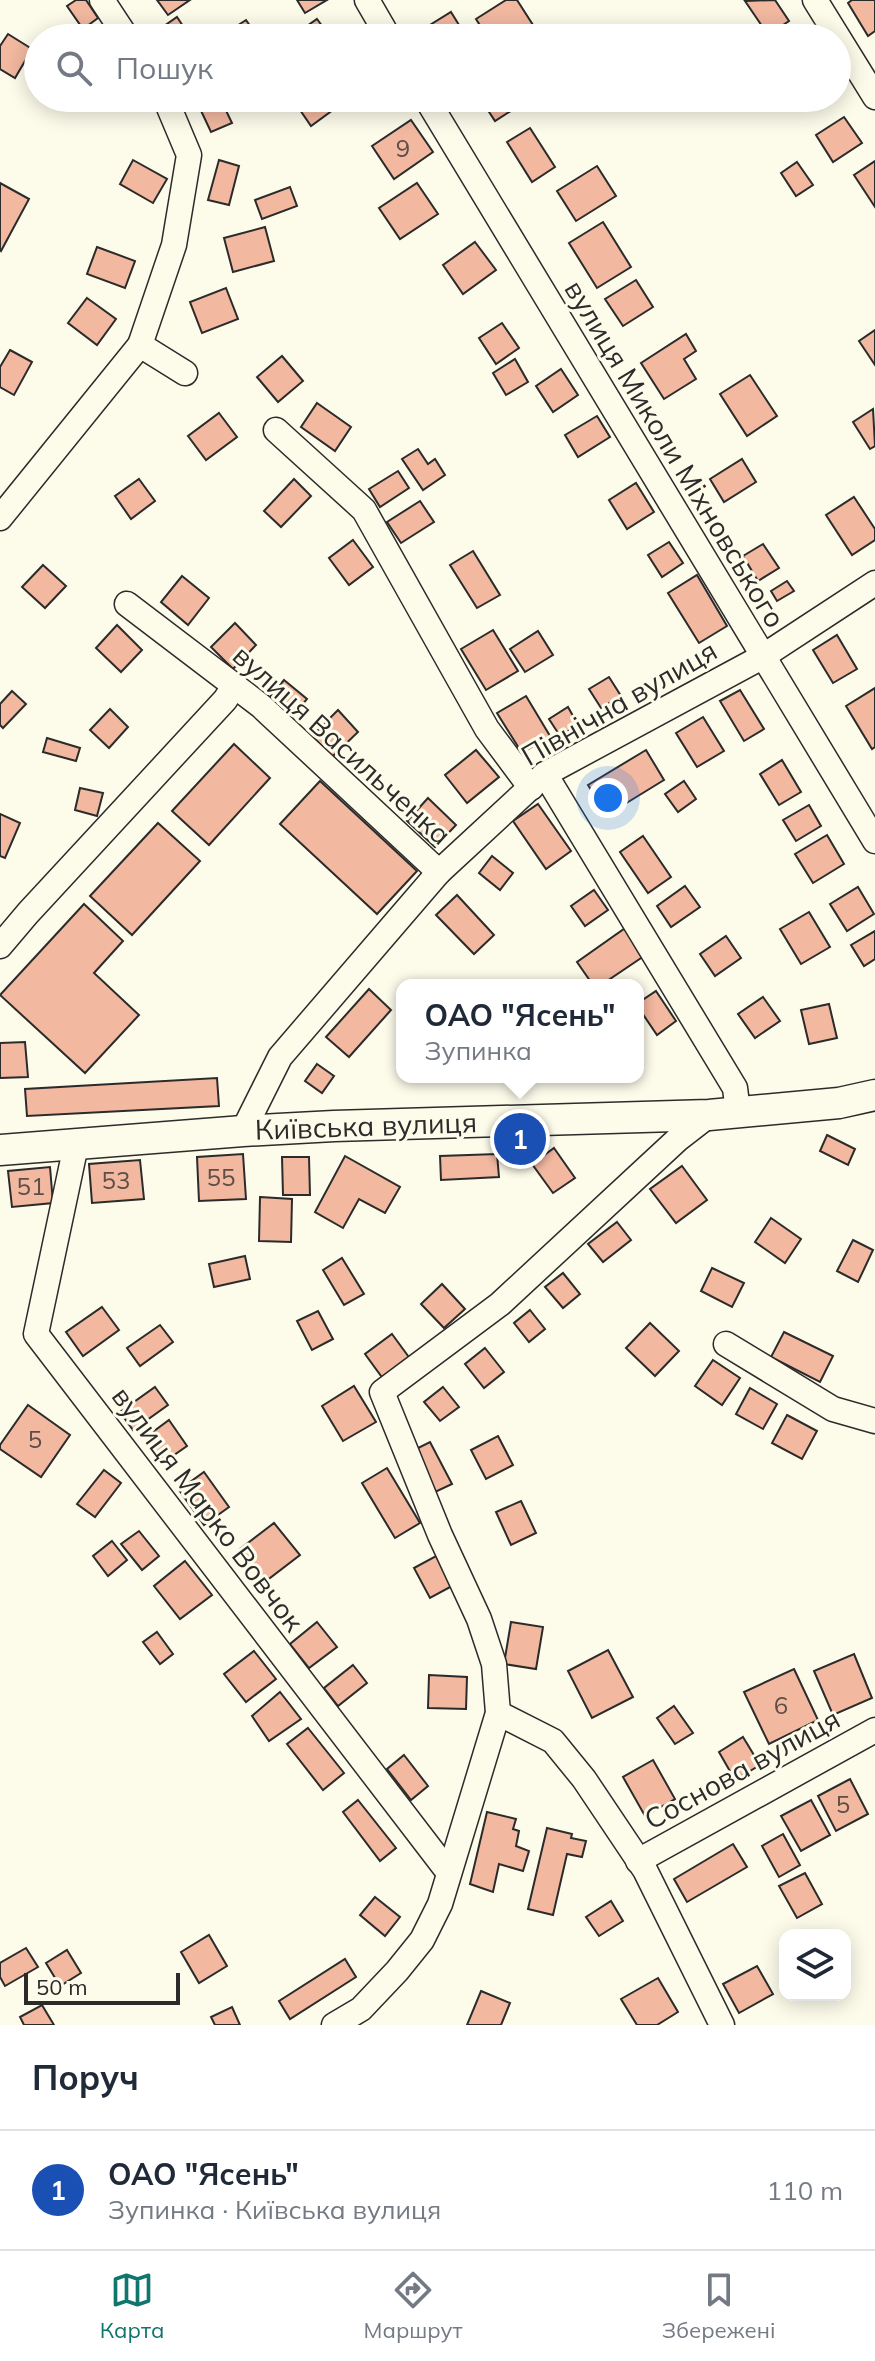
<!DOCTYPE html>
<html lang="uk">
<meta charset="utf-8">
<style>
:root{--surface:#fff;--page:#f2f2f3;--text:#1f2937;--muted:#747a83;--line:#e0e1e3;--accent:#0f766e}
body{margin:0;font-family:Mulish,sans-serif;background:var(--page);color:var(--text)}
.controls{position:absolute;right:24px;bottom:24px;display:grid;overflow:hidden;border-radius:16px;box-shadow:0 4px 20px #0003}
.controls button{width:72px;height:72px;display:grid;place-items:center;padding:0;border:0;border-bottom:2px solid var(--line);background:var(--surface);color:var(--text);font:40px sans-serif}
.scale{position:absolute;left:24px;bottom:20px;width:156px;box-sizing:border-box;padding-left:8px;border:4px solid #2b2b2b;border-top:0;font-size:22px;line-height:28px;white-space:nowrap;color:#2b2b2b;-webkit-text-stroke:6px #fdfbea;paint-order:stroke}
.you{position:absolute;left:608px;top:798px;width:28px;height:28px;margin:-20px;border:6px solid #fff;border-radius:50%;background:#1a73e8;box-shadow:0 0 0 12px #1a73e833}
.badge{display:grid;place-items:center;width:52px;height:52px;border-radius:50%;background:var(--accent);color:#fff;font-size:26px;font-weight:700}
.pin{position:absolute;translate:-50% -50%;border:4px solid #fff;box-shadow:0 2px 8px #0006}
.popup{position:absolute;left:396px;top:979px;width:248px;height:104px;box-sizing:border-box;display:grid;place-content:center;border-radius:16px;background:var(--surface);filter:drop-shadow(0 2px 6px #0005);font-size:26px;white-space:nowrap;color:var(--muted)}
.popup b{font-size:30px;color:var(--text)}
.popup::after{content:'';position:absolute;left:50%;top:100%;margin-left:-16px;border:16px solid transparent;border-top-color:var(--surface)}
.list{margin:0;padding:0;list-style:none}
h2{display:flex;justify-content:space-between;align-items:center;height:104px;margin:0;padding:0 32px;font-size:34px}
h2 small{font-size:26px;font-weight:400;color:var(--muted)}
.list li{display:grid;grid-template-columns:52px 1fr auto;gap:24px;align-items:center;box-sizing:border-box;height:120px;padding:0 32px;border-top:2px solid var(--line)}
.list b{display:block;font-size:30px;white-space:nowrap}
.list p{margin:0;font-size:26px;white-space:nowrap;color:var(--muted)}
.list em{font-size:26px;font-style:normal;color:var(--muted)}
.icon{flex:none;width:44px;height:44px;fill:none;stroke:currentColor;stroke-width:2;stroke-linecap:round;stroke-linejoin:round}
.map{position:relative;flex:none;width:875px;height:2025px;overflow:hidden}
.search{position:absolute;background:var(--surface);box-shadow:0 4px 20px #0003;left:24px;right:24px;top:24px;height:88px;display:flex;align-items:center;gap:20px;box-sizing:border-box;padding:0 28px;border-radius:44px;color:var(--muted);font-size:30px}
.sheet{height:224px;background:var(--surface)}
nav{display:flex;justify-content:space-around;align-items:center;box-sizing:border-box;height:112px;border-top:2px solid var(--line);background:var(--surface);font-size:22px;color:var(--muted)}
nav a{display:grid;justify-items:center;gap:4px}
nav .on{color:var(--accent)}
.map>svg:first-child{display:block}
.building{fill:#f2b8a0;stroke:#2b2b2b;stroke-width:2}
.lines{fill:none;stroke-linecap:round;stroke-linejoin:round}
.minor-casing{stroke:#2b2b2b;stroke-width:27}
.major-casing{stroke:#2b2b2b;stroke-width:33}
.minor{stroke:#fdfbea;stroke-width:24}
.major{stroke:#fdfbea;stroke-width:30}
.labels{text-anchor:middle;stroke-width:6;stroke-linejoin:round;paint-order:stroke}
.number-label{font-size:24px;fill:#5d4e48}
.street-label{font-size:28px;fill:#2b2b2b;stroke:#fdfbea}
</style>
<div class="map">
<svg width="875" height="2025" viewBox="0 0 875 2025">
<rect width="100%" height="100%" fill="#fdfbea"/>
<g class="building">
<path d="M76,0H86L98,18L83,29L67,6Z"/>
<path d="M157,0H190L168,15Z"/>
<path d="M297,0H327L305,13Z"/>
<path d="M506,0H517L533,25L513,38H488L476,19Z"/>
<path d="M775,0L789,21L768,35L745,1Z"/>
<path d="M852,0H875V31L868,36L848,3Z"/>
<path d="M451,12L467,38H431L425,28Z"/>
<path d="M177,17L191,38H147Z"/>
<path d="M317,19L331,38H290Z"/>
<path d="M246,20L257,36L254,38H226L223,35Z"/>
<path d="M8,34L32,49L15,78L0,69V46Z"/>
<path d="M195,98H220L232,123L211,132Z"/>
<path d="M310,98H331L337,107L311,126L298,107Z"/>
<path d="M480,98H531L495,121Z"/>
<path d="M844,117L862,143L833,162L816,135Z"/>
<path d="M411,120L433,152L394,179L372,146Z"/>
<path d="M530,128L555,167L532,182L507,142Z"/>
<path d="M133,160L167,179L153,203L120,184Z"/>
<path d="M219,160L239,166L229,205L208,200Z"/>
<path d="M875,161V207L854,175Z"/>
<path d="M797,162L813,185L796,196L781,173Z"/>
<path d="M597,166L616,196L576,221L557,191Z"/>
<path d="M0,183L29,199L1,251L0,250Z"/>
<path d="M417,183L438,214L400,239L379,208Z"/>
<path d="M290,187L297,206L262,219L255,200Z"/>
<path d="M603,222L631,267L597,288L569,243Z"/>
<path d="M265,227L274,261L233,272L224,238Z"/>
<path d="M475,242L496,270L463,294L443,265Z"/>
<path d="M97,247L135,261L125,288L87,274Z"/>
<path d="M636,280L653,307L623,326L605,299Z"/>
<path d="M226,288L238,319L202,333L190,302Z"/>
<path d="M87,298L116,319L97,345L68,323Z"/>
<path d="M502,323L519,348L496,364L479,338Z"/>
<path d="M875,330V365L859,341Z"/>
<path d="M686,334L696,351L684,359L696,379L664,399L641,363Z"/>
<path d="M10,350L32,362L14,395L0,387V367Z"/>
<path d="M282,356L303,381L278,402L257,377Z"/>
<path d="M515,359L528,382L506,395L493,373Z"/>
<path d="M561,369L578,395L553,412L536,386Z"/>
<path d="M750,375L777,416L747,436L720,394Z"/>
<path d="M317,403L351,427L335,451L301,427Z"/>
<path d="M873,409L875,446L870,449L853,422Z"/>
<path d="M219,413L237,437L206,460L188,436Z"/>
<path d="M597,416L610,437L578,457L565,435Z"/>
<path d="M418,449L428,464L435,459L445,475L423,490L402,459Z"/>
<path d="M742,459L756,482L724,502L710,479Z"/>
<path d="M398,471L409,488L380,507L369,489Z"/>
<path d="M139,479L155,501L131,519L115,496Z"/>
<path d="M294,479L311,496L281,527L264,511Z"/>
<path d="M636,483L654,512L627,529L609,500Z"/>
<path d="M854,497L875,529V540L852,555L826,515Z"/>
<path d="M420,501L434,522L401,543L387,522Z"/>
<path d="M353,540L373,567L349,585L329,558Z"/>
<path d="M669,542L683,563L662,577L648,555Z"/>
<path d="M763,544L779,568L758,581L743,556Z"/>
<path d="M473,551L500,595L477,608L450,565Z"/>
<path d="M43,565L66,586L45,608L22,587Z"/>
<path d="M697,575L727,626L699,643L668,593Z"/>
<path d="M182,576L209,598L188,625L161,602Z"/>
<path d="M787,581L794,591L777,601L771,591Z"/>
<path d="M235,623L256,645L233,669L211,647Z"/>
<path d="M117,625L142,650L121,672L96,648Z"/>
<path d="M493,630L518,671L486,690L461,649Z"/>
<path d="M538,631L553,655L525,672L510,649Z"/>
<path d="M837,635L857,669L833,683L813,650Z"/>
<path d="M609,677L621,696L601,708L589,689Z"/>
<path d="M284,680L307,699L294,715L270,697Z"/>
<path d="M875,688V747L872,749L846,706Z"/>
<path d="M740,690L764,729L744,741L720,701Z"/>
<path d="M12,691L26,704L3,728L0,725V704Z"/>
<path d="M526,696L550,736L522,753L497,713Z"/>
<path d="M568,707L578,725L560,736L549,719Z"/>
<path d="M110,709L128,727L109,748L90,730Z"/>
<path d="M338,710L358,732L332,757L312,736Z"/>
<path d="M703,717L724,751L697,767L676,733Z"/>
<path d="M47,738L80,748L76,761L43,752Z"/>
<path d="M234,744L270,778L209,845L172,811Z"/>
<path d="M476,750L499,777L467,803L445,775Z"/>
<path d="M646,750L664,780L607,815L588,785Z"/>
<path d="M782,760L801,792L779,805L760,774Z"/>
<path d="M320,781L417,871L377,914L280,824Z"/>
<path d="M684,781L696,799L678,812L665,794Z"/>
<path d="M80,788L103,793L97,816L75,810Z"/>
<path d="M428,798L456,825L435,847L407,821Z"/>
<path d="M538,804L571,851L546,869L513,821Z"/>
<path d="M809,805L821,826L796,841L783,820Z"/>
<path d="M0,814L20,823L5,858L0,856Z"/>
<path d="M158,823L200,861L132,935L90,896Z"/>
<path d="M827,835L844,864L813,883L795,854Z"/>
<path d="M643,836L671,877L648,893L620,852Z"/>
<path d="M492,856L513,873L500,890L479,873Z"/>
<path d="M685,886L700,907L671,927L657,906Z"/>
<path d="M858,887L874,914L847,931L830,904Z"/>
<path d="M594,890L608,910L585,926L571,906Z"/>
<path d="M457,895L494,935L474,954L436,915Z"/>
<path d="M84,904L123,941L94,973L139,1015L85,1073L0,995Z"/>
<path d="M809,912L830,947L801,964L780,929Z"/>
<path d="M631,924L650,952L601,985H593L577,962Z"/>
<path d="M875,931V959L864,966L851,945Z"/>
<path d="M726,936L741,958L715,976L700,954Z"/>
<path d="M369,989L391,1010L349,1057L326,1037Z"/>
<path d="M656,991L676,1021L657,1035L638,1007V1003Z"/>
<path d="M763,997L780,1021L755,1038L738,1014Z"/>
<path d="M829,1004L837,1038L809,1044L801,1010Z"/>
<path d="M25,1042L28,1077L0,1078V1043Z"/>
<path d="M317,1064L334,1076L322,1093L305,1081Z"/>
<path d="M217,1078L219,1106L27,1116L25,1089Z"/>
<path d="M827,1135L855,1149L848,1165L820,1151Z"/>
<path d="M554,1148L575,1178L553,1193L532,1164Z"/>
<path d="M243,1154L246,1199L199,1201L197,1157Z"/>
<path d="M497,1154L499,1177L441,1180L440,1156Z"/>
<path d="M345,1156L400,1187L385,1213L359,1199L343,1228L315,1212Z"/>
<path d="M282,1157H309L310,1195H283Z"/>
<path d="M140,1160L144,1199L92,1203L89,1164Z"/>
<path d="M682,1166L707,1200L676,1223L650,1189Z"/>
<path d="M50,1167L53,1203L12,1207L8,1171Z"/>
<path d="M260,1197L292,1199L291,1242L259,1241Z"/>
<path d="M771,1218L801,1239L785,1263L755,1242Z"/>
<path d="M617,1222L631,1240L603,1262L588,1244Z"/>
<path d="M853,1240L873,1250L858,1282L837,1271Z"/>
<path d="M245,1256L250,1279L214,1287L209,1264Z"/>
<path d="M342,1258L364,1294L344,1305L323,1270Z"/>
<path d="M712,1268L744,1283L732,1307L701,1291Z"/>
<path d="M563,1273L580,1294L563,1308L545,1287Z"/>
<path d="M442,1284L465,1309L444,1328L421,1304Z"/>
<path d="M102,1307L119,1330L83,1356L66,1332Z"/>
<path d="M530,1310L545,1329L529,1342L514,1323Z"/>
<path d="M318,1311L333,1339L312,1350L297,1321Z"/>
<path d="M650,1323L679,1351L655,1376L626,1348Z"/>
<path d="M160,1325L173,1342L140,1366L127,1348Z"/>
<path d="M784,1332L833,1356L820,1382L771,1357Z"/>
<path d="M392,1334L411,1360L384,1380L365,1354Z"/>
<path d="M485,1348L504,1372L484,1388L465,1364Z"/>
<path d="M713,1360L740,1378L722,1405L695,1386Z"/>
<path d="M354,1386L376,1422L343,1441L322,1406Z"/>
<path d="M155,1387L168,1405L133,1430L120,1412Z"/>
<path d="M443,1387L459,1407L440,1421L424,1402Z"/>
<path d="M750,1388L777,1404L763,1429L736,1414Z"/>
<path d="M28,1405L70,1435L41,1477L0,1449V1445Z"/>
<path d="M787,1415L817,1431L802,1459L772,1443Z"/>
<path d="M169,1420L187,1446L164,1462L146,1437Z"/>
<path d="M498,1436L513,1465L486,1479L471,1450Z"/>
<path d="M430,1442L452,1484L433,1493L412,1451Z"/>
<path d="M387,1468L420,1523L395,1538L362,1483Z"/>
<path d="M104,1470L121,1483L95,1517L77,1504Z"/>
<path d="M204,1472L229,1507L204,1525L179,1490Z"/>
<path d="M521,1501L536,1533L511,1545L496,1512Z"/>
<path d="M274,1523L300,1555L266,1581L240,1549Z"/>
<path d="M139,1531L159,1556L142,1570L121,1544Z"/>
<path d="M112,1541L127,1560L108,1576L93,1556Z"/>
<path d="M436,1556L452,1586L430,1598L414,1568Z"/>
<path d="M185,1561L212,1595L180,1619L154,1586Z"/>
<path d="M317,1622L337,1647L309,1668L290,1644Z"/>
<path d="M511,1622L543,1627L536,1669L504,1664Z"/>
<path d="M157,1632L173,1654L160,1664L143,1642Z"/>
<path d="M608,1650L633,1697L592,1718L568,1671Z"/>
<path d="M254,1651L276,1679L246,1702L224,1674Z"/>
<path d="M854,1654L872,1698L833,1715L814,1671Z"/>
<path d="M353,1665L367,1683L338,1706L324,1688Z"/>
<path d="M794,1669L818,1720L769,1744L744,1692Z"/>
<path d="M429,1675L467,1677L466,1709L428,1708Z"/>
<path d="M280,1692L301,1719L269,1741L252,1716Z"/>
<path d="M674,1706L693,1733L675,1744L657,1718Z"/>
<path d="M308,1728L344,1773L323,1790L287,1744Z"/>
<path d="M743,1737L760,1765L735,1780L719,1752Z"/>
<path d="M404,1755L428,1786L411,1800L387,1769Z"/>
<path d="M653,1760L675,1799L645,1816L623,1777Z"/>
<path d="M850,1779L868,1814L836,1831L818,1796Z"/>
<path d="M358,1800L396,1848L380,1861L343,1812Z"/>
<path d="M811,1800L830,1835L801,1851L781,1816Z"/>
<path d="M487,1812L516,1819L513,1829L519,1831L516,1846L529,1851L523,1871L499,1864L493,1892L470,1884Z"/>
<path d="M547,1828L572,1834L571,1838L586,1841L582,1857L567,1854L553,1915L528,1909Z"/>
<path d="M783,1834L800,1865L779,1877L762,1846Z"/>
<path d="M733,1844L747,1867L687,1902L674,1879Z"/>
<path d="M805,1873L822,1904L797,1918L779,1886Z"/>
<path d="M375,1897L400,1917L385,1936L360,1915Z"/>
<path d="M611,1901L623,1921L599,1936L586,1917Z"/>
<path d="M209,1935L227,1966L199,1983L181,1952Z"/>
<path d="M26,1948L38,1967L5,1986L0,1977V1963Z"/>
<path d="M67,1950L81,1973L60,1986L46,1963Z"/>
<path d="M345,1959L356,1977L290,2019L279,2001Z"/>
<path d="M757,1966L773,1994L739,2013L723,1984Z"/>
<path d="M658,1978L678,2012L657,2025H637L621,1999Z"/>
<path d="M481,1991L510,2003L501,2025H467Z"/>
<path d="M42,2005L54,2025H24L20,2017Z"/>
<path d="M232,2007L240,2025H215L211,2017Z"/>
</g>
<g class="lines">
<g class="minor-casing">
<g id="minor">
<path d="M102,0L127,38"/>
<path d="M367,0L389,38"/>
<path d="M815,0L875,97"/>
<path d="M426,98L875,841"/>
<path d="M140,345L185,373"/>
<path d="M276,430L364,510L487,729L531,788"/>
<path d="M0,518L140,345L174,245L189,155L165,98"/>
<path d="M127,604L261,706L439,872"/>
<path d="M545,774L735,1088L738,1112"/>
<path d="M0,946L28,913L225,700L235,685"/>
<path d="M243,1131L280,1057L439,872L545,774L762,657L875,583"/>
<path d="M76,1145L36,1334L449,1873"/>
<path d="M726,1344L833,1409L875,1421"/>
<path d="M498,1713L553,1741L584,1779L645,1870L722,2025"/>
<path d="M638,1861L875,1730"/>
<path d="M334,2025L361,2009L397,1971L422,1940L440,1904L498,1713L494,1664L479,1619L440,1535L382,1392L500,1304L678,1139L709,1115"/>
</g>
</g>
<g class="major-casing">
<path id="major" d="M0,1150L243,1131L334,1126L709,1115L839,1103L875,1095"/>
</g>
<use href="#minor" class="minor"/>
<use href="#major" class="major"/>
</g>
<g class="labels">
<g class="number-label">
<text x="403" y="157">9</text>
<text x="221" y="1186">55</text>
<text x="116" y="1189">53</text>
<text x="31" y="1195">51</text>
<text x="35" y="1448">5</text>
<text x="781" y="1714">6</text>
<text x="843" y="1813">5</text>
</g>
<g class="street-label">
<text transform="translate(675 454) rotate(59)" y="10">вулиця Миколи Міхновського</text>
<text transform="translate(619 703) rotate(-30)" y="10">Північна вулиця</text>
<text transform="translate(342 745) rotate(42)" y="10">вулиця Васильченка</text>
<text transform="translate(366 1126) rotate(-2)" y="10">Київська вулиця</text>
<text transform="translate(208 1509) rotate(53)" y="10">вулиця Марко Вовчок</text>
<text transform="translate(742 1769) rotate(-29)" y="10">Соснова вулиця</text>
</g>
</g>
</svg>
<div class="controls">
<button><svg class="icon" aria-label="layers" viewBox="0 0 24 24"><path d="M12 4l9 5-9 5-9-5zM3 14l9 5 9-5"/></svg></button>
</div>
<div class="scale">50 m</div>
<div class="you"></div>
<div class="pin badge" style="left:520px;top:1139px;background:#1a4fb4">1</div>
<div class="popup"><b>ОАО &quot;Ясень&quot;</b>Зупинка</div>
<div class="search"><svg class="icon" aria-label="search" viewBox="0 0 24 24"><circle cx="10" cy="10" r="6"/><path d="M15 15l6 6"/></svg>Пошук</div>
</div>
<section class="sheet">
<h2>Поруч<small></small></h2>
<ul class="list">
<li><span class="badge" style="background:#1a4fb4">1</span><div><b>ОАО &quot;Ясень&quot;</b><p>Зупинка · Київська вулиця</p></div><em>110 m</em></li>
</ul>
</section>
<nav>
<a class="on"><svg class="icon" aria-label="map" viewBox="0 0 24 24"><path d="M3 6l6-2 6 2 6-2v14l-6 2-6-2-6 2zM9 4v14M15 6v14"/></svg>Карта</a>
<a><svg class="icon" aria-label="directions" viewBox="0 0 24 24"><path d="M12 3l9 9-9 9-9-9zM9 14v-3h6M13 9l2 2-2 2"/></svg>Маршрут</a>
<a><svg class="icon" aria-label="saved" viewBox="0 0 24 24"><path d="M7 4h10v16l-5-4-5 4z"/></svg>Збережені</a>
</nav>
